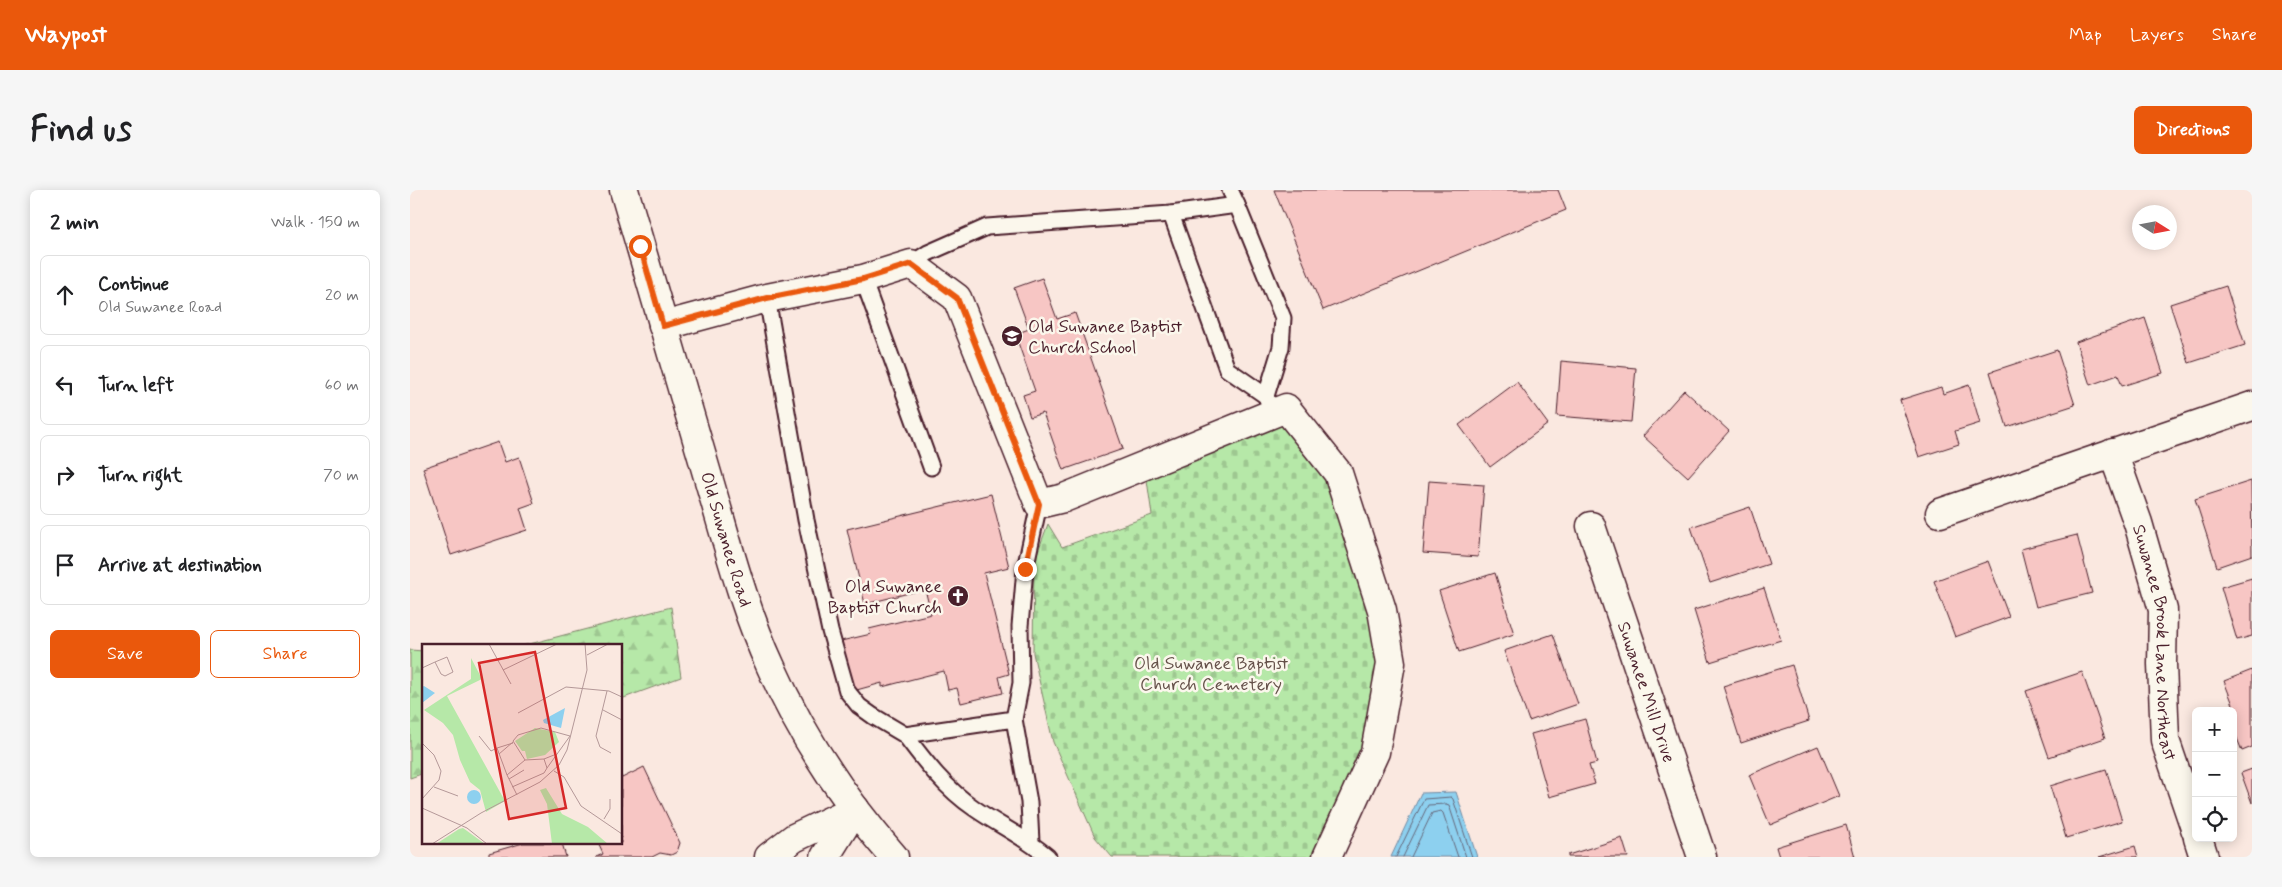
<!DOCTYPE html>
<meta charset="utf-8">
<style>
:root{--surface:#fff;--page:#f6f6f6;--text:#202124;--muted:#757577;--line:#e0e0e0;--accent:#ea580c}
body{margin:0;font-family:Mynerve,sans-serif;background:var(--page);color:var(--text)}
.controls{position:absolute;right:15px;bottom:15px;display:grid;overflow:hidden;border-radius:8px;box-shadow:0 2px 12px #0003}
.controls button{width:45px;height:45px;display:grid;place-items:center;padding:0;border:0;border-bottom:1px solid var(--line);background:var(--surface);color:var(--text);font:25px sans-serif}
.compass{position:absolute;left:1722px;top:15px;width:45px;height:45px;border-radius:50%;background:var(--surface);box-shadow:0 2px 12px #0003;rotate:101deg}
.stop{position:absolute;width:15px;height:15px;margin:-11px;border:4px solid #ea580c;border-radius:50%;background:#fff}
.stop.end{background:#ea580c;border-color:#fff;box-shadow:0 1px 5px #0008}
.list{margin:0;padding:0;list-style:none}
h2{display:flex;justify-content:space-between;align-items:center;height:65px;margin:0;padding:0 20px;font-size:21px}
h2 small{font-size:16px;font-weight:400;color:var(--muted)}
.list li{display:grid;grid-template-columns:32px 1fr auto;gap:15px;align-items:center;box-sizing:border-box;height:80px;margin:0 10px 10px;padding:0 10px;border:1px solid var(--line);border-radius:8px}
.list b{display:block;font-size:19px;white-space:nowrap}
.list p{margin:0;font-size:16px;white-space:nowrap;color:var(--muted)}
.list em{font-size:16px;font-style:normal;color:var(--muted)}
.actions{display:flex;gap:10px;padding:15px 20px}
.actions a{flex:1;padding:11px 0;border:1px solid var(--accent);border-radius:8px;text-align:center;font-size:18px;color:var(--accent)}
.actions .main{background:var(--accent);color:#fff}
.icon{flex:none;width:28px;height:28px;fill:none;stroke:currentColor;stroke-width:2;stroke-linecap:round;stroke-linejoin:round}
.map{position:relative;flex:none;width:1842px;height:667px;overflow:hidden;border-radius:8px}
header{display:flex;align-items:center;gap:30px;box-sizing:border-box;height:70px;padding:0 25px;background:var(--accent);color:#fff}
header strong{font-size:24px}
nav{display:flex;gap:28px;margin-inline-start:auto;font-size:18px}
.intro{display:flex;align-items:center;justify-content:space-between;box-sizing:border-box;height:120px;padding:0 30px}
h1{margin:0;font-size:35px}
.button{padding:12px 22px;border-radius:8px;background:var(--accent);color:#fff;font-size:18px;font-weight:700}
main{display:flex;gap:30px;padding:0 30px}
aside{flex:1;background:var(--surface);border-radius:8px;box-shadow:0 2px 12px #0003}
.map>svg:first-child{display:block}
.forest{fill:url(#forest-firs);stroke:#80846a}
.cemetery{fill:url(#cemetery-stones);stroke:#80846a}
.water{fill:#8dd0ef;stroke:#7289a1}
.lines{fill:none;stroke-linecap:round;stroke-linejoin:round}
.shore{stroke:#656679;stroke-width:1}
.building{fill:#f7c6c4;stroke:#4a1f2b}
.service-casing{stroke:#4a1f2b;stroke-width:19}
.minor-casing{stroke:#4a1f2b;stroke-width:31}
.tertiary-casing{stroke:#4a1f2b;stroke-width:31}
.service{stroke:#fbf7ec;stroke-width:15}
.minor{stroke:#fbf7ec;stroke-width:28}
.tertiary{stroke:#fbf7ec;stroke-width:28}
.route{stroke:#ea580c;stroke-width:6}
.labels{text-anchor:middle;stroke-width:5;stroke-linejoin:round;paint-order:stroke}
.poi-label{font-size:18px;fill:#4a1f2b;stroke:#fbf7ec;text-anchor:start}
.street-label{font-size:18px;fill:#4a1f2b;stroke:#fbf7ec}
.park-label{font-size:18px;fill:#65514a;stroke:#fbf7ec}
.inset-road{fill:none;stroke:#b49898;stroke-width:1}
.view{fill:#d62828;fill-opacity:0.15;stroke:#d62828;stroke-width:2.5}
.inset-edge{fill:none;stroke:#4a1f2b;stroke-width:2.5}
</style>
<header>
<strong>Waypost</strong>
<nav><a>Map</a><a>Layers</a><a>Share</a></nav>
</header>
<div class="intro"><h1>Find us</h1><a class="button">Directions</a></div>
<main>
<aside>
<h2>2 min<small>Walk · 150 m</small></h2>
<ul class="list">
<li><svg class="icon" aria-label="ahead" viewBox="0 0 24 24"><path d="M12 20V5M6 11l6-6 6 6"/></svg><div><b>Continue</b><p>Old Suwanee Road</p></div><em>20 m</em></li>
<li><svg class="icon" aria-label="left" viewBox="0 0 24 24"><path d="M17 20v-9H6M10 6l-5 5 5 5"/></svg><div><b>Turn left</b></div><em>60 m</em></li>
<li><svg class="icon" aria-label="right" viewBox="0 0 24 24"><path d="M7 20v-9h11M14 6l5 5-5 5"/></svg><div><b>Turn right</b></div><em>70 m</em></li>
<li><svg class="icon" aria-label="arrive" viewBox="0 0 24 24"><path d="M6 21V4h12l-3 4 3 4H6"/></svg><div><b>Arrive at destination</b></div></li>
</ul>
<div class="actions"><a class="main">Save</a><a>Share</a></div>
</aside>
<div class="map">
<svg width="1842" height="667" viewBox="0 0 1842 667">
<defs>
<pattern id="forest-firs" width="22" height="20" patternUnits="userSpaceOnUse" patternTransform="scale(1.25)"><rect width="22" height="20" fill="#b6e8a8"/><path d="M5 1l3.5 6h-7zM16 11l3.5 6h-7z" fill="#9ec791"/></pattern>
<pattern id="cemetery-stones" width="16" height="16" patternUnits="userSpaceOnUse" patternTransform="scale(1.25)"><rect width="16" height="16" fill="#b6e8a8"/><path d="M2 7V4a2 2 0 0 1 4 0v3zM10 15v-3a2 2 0 0 1 4 0v3z" fill="#9ec791"/></pattern>
</defs>
<rect width="100%" height="100%" fill="#fae8e0"/>
<filter id="ink" filterUnits="userSpaceOnUse"><feTurbulence type="fractalNoise" baseFrequency=".02" numOctaves="2"/><feDisplacementMap in="SourceGraphic" scale="10" xChannelSelector="R" yChannelSelector="G"/><feConvolveMatrix kernelMatrix="1 2 1 2 8 2 1 2 1" color-interpolation-filters="sRGB"/></filter>
<g filter="url(#ink)">
<g class="forest">
<path d="M261,417L271,487L211,509V456H112Z"/>
<path d="M0,460L14,461V583L0,588Z"/>
</g>
<path class="cemetery" d="M865,233L877,235L922,293L968,457L969,494L961,546L906,667H702L685,647L643,552L623,463L624,372L638,334L652,357L742,325L737,290Z"/>
<path class="water" d="M1046,602L1067,667H981L1011,603Z"/>
<g class="lines">
<g class="shore">
<path d="M986,667L1014,609L1041,607L1043,609L1062,667"/>
<path d="M993,667L1018,615L1036,614L1039,615L1056,667"/>
<path d="M1001,667L1022,623L1031,621L1033,623L1048,667"/>
</g>
</g>
<g class="building">
<path d="M864,0H1148L1156,20L913,120Z"/>
<path d="M632,88L647,129L665,123L713,259L653,280L633,223L620,227L613,205L625,201L605,144L619,139L604,98Z"/>
<path d="M1816,96L1835,155L1779,173L1760,114Z"/>
<path d="M1735,128L1753,183L1712,196L1708,185L1680,195L1666,152Z"/>
<path d="M1647,160L1665,215L1597,237L1580,182Z"/>
<path d="M1151,171L1226,178L1221,232L1147,226Z"/>
<path d="M1107,192L1138,234L1080,277L1049,235Z"/>
<path d="M1559,195L1570,233L1545,241L1549,254L1509,267L1490,210L1531,197L1533,204Z"/>
<path d="M1274,200L1319,241L1278,287L1233,246Z"/>
<path d="M88,252L95,272L109,267L124,313L110,318L117,340L41,365L13,278Z"/>
<path d="M1019,291L1074,295L1068,367L1013,363Z"/>
<path d="M1841,291L1842,365L1807,377L1785,309Z"/>
<path d="M581,304L599,377L574,383L599,484L589,487L593,503L551,513L547,498L538,500L534,481L472,497V493L443,501L431,451L461,444L459,439L521,424L515,399L455,414L437,339Z"/>
<path d="M1340,317L1359,374L1300,393L1281,337Z"/>
<path d="M1667,345L1682,403L1626,417L1611,359Z"/>
<path d="M1578,371L1599,427L1545,447L1524,391Z"/>
<path d="M1085,383L1104,444L1049,462L1029,401Z"/>
<path d="M1842,388V446L1827,450L1811,397Z"/>
<path d="M1354,398L1371,450L1300,472L1284,420Z"/>
<path d="M1143,444L1168,514L1119,531L1094,461Z"/>
<path d="M1382,475L1399,531L1331,553L1313,496Z"/>
<path d="M1842,480V557L1832,561L1823,538V521H1816L1824,517L1814,491Z"/>
<path d="M1672,482L1695,548L1639,567L1616,501Z"/>
<path d="M1175,529L1187,573L1179,575L1185,594L1139,607L1121,544Z"/>
<path d="M1408,556L1429,606L1360,635L1339,585Z"/>
<path d="M234,577L270,653L267,662L261,665L250,663L242,667H186L193,664L188,653H211V586L212,588Z"/>
<path d="M1696,579L1712,631L1656,648L1640,596Z"/>
<path d="M1842,579V613L1831,583Z"/>
<path d="M1436,635L1445,667H1369L1366,657Z"/>
<path d="M1212,648L1218,667H1158V665Z"/>
<path d="M113,653H152L156,667H79V663Z"/>
<path d="M1725,656L1728,667H1689Z"/>
</g>
<g class="lines">
<g class="service-casing">
<g id="service">
<path d="M820,0L827,15"/>
<path d="M761,24L817,179L856,206"/>
<path d="M501,74L518,63L577,37L761,24L827,15L873,128L871,157L856,206L862,223"/>
<path d="M453,89L521,277"/>
<path d="M357,108L396,330L420,441L437,501L449,516L463,526L495,545"/>
<path d="M604,529L611,493L610,436L615,379L629,314"/>
<path d="M621,652L619,612L604,529L495,545C515,572 536,599 564,618C588,635 615,647 638,667"/>
</g>
</g>
<g class="minor-casing">
<g id="minor">
<path d="M253,136L357,108L453,89L501,74L547,108L629,314L654,308L876,218L928,283L972,420L981,473L965,562L917,667"/>
<path id="s1" d="M1703,263L1728,333L1753,420L1752,474L1755,550L1786,641"/>
<path d="M1530,323L1842,216"/>
<path id="s2" d="M1181,336L1292,667"/>
<path d="M1788,648L1794,667"/>
<path d="M359,667L384,648L445,619"/>
<path d="M415,667L445,619"/>
</g>
</g>
<g class="tertiary-casing">
<g id="tertiary">
<path id="s3" d="M214,0C242,98 271,196 300,294C318,355 334,419 361,477C391,545 435,611 484,667"/>
</g>
</g>
<use href="#service" class="service"/>
<use href="#minor" class="minor"/>
<use href="#tertiary" class="tertiary"/>
</g>
</g>
<g class="lines" filter="url(#ink)">
<path class="route" d="M230,56L253,136L357,108L453,89L501,74L547,108L629,314L615,379"/>
</g>
<defs>
<g id="school-disc" transform="scale(1.125)"><circle r="9.5" fill="#4a1f2b" stroke="#fbf7ec"/><path d="M0-5L7-2L0 1L-7-2ZM-4 1L0 2.5L4 1V4Q0 6-4 4Z" fill="#fff"/></g>
<g id="church-disc" transform="scale(1.125)"><circle r="9.5" fill="#4a1f2b" stroke="#fbf7ec"/><path d="M-1.2-6h2.4v3.5h3.3v2.4h-3.3V6h-2.4V-.1h-3.3v-2.4h3.3Z" fill="#fff"/></g>
</defs>
<g fill-rule="evenodd">
<use href="#school-disc" x="602" y="146"/>
<use href="#church-disc" x="548" y="406"/>
</g>
<g class="labels">
<g class="poi-label">
<text x="618" y="142">Old Suwanee Baptist<tspan x="618" dy="21">Church School</tspan></text>
<text x="532" y="402" text-anchor="end">Old Suwanee<tspan x="532" dy="21">Baptist Church</tspan></text>
</g>
<g class="street-label">
<text dy="6" stroke="none"><textPath href="#s3" startOffset="364">Old Suwanee Road</textPath></text>
<text dy="6" stroke="none"><textPath href="#s1" startOffset="196">Suwanee Brook Lane Northeast</textPath></text>
<text dy="6" stroke="none"><textPath href="#s2" startOffset="175">Suwanee Mill Drive</textPath></text>
</g>
<g class="park-label">
<text x="801" y="479">Old Suwanee Baptist<tspan x="801" dy="21">Church Cemetery</tspan></text>
</g>
</g>
<g transform="translate(12 454)">
<rect width="200" height="200" fill="#fae8e0"/>
<path d="M41,184L63,200H14L37,185Z" fill="#b6e8a8"/>
<path d="M49,14L60,35L25,52L83,157L64,168L58,146L48,138L38,116L31,91L21,79L2,66L49,35ZM124,144L140,170L166,183L186,200H130L125,160L118,146Z" fill="#b6e8a8"/>
<path d="M113,84L133,88L137,98L123,111L105,115L103,107H100L93,97Z" fill="#b6e8a8"/>
<path d="M2,42L13,49L0,59V43ZM143,64L139,84L122,79L121,76ZM45 153a7 7 0 1 1 14 0a7 7 0 1 1-14 0Z" fill="#8dd0ef"/>
<path class="inset-road" d="M67,0L89,40M165,11L186,0M0,24L13,18L25,13L31,28L23,32L19,30L13,18M81,26L135,0M185,47L174,92L178,103L189,109M181,66L200,76M96,69L144,43L187,47L200,53M57,92L69,107L75,104M0,99L12,111L19,127L17,136L0,155M77,110L91,98M132,111L122,115L125,124L148,92M103,116L122,115M132,127L142,133L159,162L200,190M85,131L75,104L91,99M87,135L102,126M12,143L36,152M90,143L122,129L125,124M95,151L85,131L103,116L91,97L96,91L119,84L148,92M0,164L45,184L65,200M182,175L188,165V155M10,200L59,169L118,138L137,121L145,106L165,26L163,0"/>
<path class="view" d="M113,8L144,164L87,175L57,19Z"/>
<rect width="200" height="200" class="inset-edge"/>
</g>
</svg>
<div class="controls">
<button>+</button>
<button>−</button>
<button><svg class="icon" aria-label="locate" viewBox="0 0 24 24"><circle cx="12" cy="12" r="6"/><path d="M12 2v4M12 18v4M2 12h4M18 12h4"/></svg></button>
</div>
<svg class="compass" viewBox="-18 -18 36 36"><path d="M0-13l5 13h-10z" fill="#e53935"/><path d="M0 13l5-13h-10z" fill="#757577"/></svg>
<div class="stop" style="left:230px;top:56px"></div>
<div class="stop end" style="left:615px;top:379px"></div>
</div>
</main>
